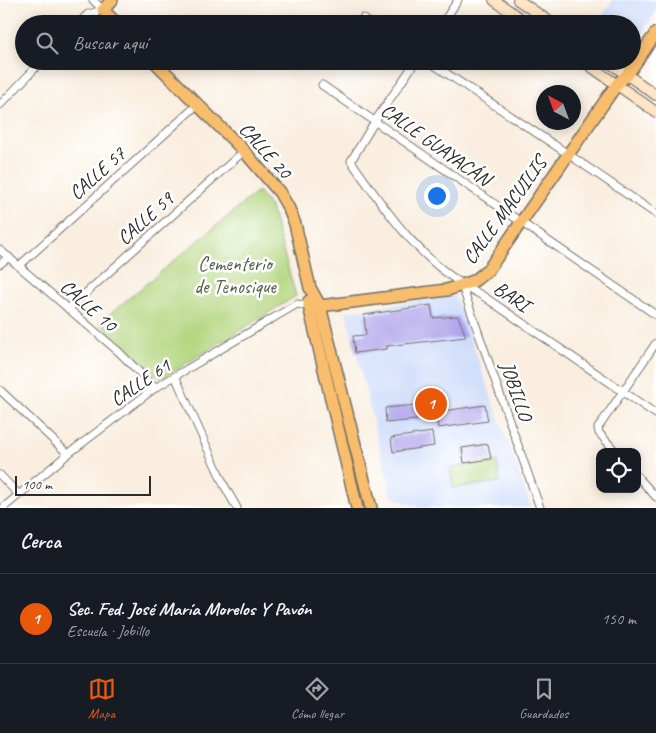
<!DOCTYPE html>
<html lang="es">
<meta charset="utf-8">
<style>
:root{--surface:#171b24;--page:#20242c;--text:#f1f3f6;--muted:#9ea1a6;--line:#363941;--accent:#ea580c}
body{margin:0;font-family:Caveat,sans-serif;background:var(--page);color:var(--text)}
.controls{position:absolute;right:15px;bottom:15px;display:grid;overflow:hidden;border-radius:10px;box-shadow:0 2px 12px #0003}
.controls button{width:45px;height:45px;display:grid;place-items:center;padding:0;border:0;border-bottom:1px solid var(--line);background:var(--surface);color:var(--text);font:25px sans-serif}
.compass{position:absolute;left:536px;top:85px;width:45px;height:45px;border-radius:50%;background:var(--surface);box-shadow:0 2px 12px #0003;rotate:319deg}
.scale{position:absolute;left:15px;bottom:12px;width:136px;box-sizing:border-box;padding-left:5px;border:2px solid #2b2b2b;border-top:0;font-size:14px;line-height:18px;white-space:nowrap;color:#2b2b2b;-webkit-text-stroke:4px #fff;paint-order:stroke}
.you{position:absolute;left:436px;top:195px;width:18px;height:18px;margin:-12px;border:4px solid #fff;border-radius:50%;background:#1a73e8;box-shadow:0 0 0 8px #1a73e833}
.badge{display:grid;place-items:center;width:32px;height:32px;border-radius:50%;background:var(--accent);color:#fff;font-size:16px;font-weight:700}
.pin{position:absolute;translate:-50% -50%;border:2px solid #fff;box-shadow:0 1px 5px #0006}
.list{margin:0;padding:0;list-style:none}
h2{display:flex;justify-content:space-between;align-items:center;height:65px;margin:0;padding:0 20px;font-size:21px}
h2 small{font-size:16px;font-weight:400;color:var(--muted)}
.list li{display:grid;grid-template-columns:32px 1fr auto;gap:15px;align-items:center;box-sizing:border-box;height:90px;padding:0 20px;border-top:1px solid var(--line)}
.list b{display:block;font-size:19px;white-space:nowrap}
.list p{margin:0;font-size:16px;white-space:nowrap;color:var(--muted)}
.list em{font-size:16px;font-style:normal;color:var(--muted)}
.icon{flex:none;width:28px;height:28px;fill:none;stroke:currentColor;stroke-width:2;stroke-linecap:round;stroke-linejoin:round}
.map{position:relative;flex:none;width:656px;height:508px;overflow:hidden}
.search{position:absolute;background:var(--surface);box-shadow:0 2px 12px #0003;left:15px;right:15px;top:15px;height:55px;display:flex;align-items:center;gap:12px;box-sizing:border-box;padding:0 18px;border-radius:28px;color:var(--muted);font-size:19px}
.sheet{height:155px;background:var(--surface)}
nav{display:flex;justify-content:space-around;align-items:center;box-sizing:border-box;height:70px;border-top:1px solid var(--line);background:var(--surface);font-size:14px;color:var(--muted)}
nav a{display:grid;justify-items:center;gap:2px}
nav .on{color:var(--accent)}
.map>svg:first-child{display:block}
.built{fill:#cddbfa}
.green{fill:#b2d57e;stroke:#6e8054}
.building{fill:#b0a4eb}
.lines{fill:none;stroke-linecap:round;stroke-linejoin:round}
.street-casing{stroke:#736f6a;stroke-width:9}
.secondary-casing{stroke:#736f6a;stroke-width:12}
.primary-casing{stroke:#736f6a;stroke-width:14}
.street{stroke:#fff;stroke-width:7}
.secondary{stroke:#fde5c5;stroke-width:10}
.primary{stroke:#f9be6d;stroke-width:11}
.labels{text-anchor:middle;stroke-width:5;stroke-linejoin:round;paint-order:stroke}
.street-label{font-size:20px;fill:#2b2b2b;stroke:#fff}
.park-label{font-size:20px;fill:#545e44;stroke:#fff}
</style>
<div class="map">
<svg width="656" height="508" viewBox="0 0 656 508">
<rect width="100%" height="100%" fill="#fff"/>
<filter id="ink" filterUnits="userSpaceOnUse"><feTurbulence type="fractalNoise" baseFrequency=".02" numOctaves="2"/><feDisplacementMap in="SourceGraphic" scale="10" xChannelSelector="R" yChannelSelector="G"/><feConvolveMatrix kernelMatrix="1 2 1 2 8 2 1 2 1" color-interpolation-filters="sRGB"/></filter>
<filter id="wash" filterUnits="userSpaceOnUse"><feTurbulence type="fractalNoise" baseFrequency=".0096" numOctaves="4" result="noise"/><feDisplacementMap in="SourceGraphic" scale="20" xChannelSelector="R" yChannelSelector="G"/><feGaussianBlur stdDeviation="1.12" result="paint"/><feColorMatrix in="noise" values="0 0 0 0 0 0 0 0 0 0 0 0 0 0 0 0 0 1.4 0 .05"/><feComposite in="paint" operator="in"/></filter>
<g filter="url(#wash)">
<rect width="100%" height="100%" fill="#f9eedf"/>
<g class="built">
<path d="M613,0H656V12L632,47V24H597Z"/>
<path d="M455,295L531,508H421L392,497L346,312Z"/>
</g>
<g class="green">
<path d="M258,191L271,208L296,296L161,379L99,323Z"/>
<path d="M497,461L500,482L453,488L450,468Z"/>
</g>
<g id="blocks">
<g class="building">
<path d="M431,305L433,318L458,316L466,337L387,346V349L355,353L353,336L366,335L364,315Z"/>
<path d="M425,404L426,419L386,423L385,408Z"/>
<path d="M485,405L488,421L438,428L436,412Z"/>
<path d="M432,432L434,446L393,452L391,438Z"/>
<path d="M488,444L491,459L464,463L462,448Z"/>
</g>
</g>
</g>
<g filter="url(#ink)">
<use href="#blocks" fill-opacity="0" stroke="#736f6a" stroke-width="1"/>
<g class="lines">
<g class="street-casing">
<g id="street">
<path d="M363,18L371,24"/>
<path d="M78,24L88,14L103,10L93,0"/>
<path d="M442,24L458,0"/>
<path d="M416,61L375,121L351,161C388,214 423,266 483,296L656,414"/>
<path d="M428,61L568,154L656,214"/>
<path d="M322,85L656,315"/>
<path d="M0,105L42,61"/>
<path d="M0,250L119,352L155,388"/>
<path d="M0,264L9,257"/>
<path d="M19,266L197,105"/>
<path d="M462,286L540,508"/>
<path d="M68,309L244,151"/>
<path d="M175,376L224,485L237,508"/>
<path d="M0,390L68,454"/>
<path d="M616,452L599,433L598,428L656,343"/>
<path d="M0,475L19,495"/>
<path d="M637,476L656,497"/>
<path d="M3,508L68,454L155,388L297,304L309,306"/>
</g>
</g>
<g class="secondary-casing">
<g id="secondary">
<path d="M494,0L528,24"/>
<path d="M518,0L553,24"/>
<path d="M583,61L656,112"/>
<path d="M607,61L656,95"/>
</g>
</g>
<g class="primary-casing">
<g id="primary">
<path d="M112,0L103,10L117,24"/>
<path d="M154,61L244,151L280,193L289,209L295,224L310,288L320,306L371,508"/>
<path d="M309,301V306L357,508"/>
<path d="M309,306H320L447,290L474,281L488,270L617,84L627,75L656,33"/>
</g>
</g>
<use href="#street" class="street"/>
<use href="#secondary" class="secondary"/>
<use href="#primary" class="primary"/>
</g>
</g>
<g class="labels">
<g class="street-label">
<text transform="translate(436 144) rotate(35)" y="7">CALLE GUAYACÁN</text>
<text transform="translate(266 150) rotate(48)" y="7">CALLE 20</text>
<text transform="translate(97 173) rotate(-42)" y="7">CALLE 57</text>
<text transform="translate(504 210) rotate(-54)" y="7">CALLE MACUILIS</text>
<text transform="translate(145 218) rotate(-42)" y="7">CALLE 59</text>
<text transform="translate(512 296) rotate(34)" y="7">BARI</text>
<text transform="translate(89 305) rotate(41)" y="7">CALLE 10</text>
<text transform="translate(140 382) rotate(-34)" y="7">CALLE 61</text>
<text transform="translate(517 391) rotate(71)" y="7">JOBILLO</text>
</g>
<g class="park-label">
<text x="235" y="270">Cementerio<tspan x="235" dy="23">de Tenosique</tspan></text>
</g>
</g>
</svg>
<div class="controls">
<button><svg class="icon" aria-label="locate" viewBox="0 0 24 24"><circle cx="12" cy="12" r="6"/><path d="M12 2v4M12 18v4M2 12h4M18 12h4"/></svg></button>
</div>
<svg class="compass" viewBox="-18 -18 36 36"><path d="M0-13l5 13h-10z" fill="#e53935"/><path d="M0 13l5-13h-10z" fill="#9ea1a6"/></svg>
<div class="scale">100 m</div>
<div class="you"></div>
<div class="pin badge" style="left:431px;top:404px">1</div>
<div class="search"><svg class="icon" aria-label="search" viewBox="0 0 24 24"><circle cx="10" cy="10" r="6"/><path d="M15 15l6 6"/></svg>Buscar aquí</div>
</div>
<section class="sheet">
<h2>Cerca<small></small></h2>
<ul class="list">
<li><span class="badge">1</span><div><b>Sec. Fed. José María Morelos Y Pavón</b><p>Escuela · Jobillo</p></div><em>150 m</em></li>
</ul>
</section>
<nav>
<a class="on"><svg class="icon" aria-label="map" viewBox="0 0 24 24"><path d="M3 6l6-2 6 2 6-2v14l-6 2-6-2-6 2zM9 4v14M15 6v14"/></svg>Mapa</a>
<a><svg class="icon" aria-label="directions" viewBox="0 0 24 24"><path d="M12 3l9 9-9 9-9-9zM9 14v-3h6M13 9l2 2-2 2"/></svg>Cómo llegar</a>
<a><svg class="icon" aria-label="saved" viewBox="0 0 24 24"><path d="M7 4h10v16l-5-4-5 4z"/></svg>Guardados</a>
</nav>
